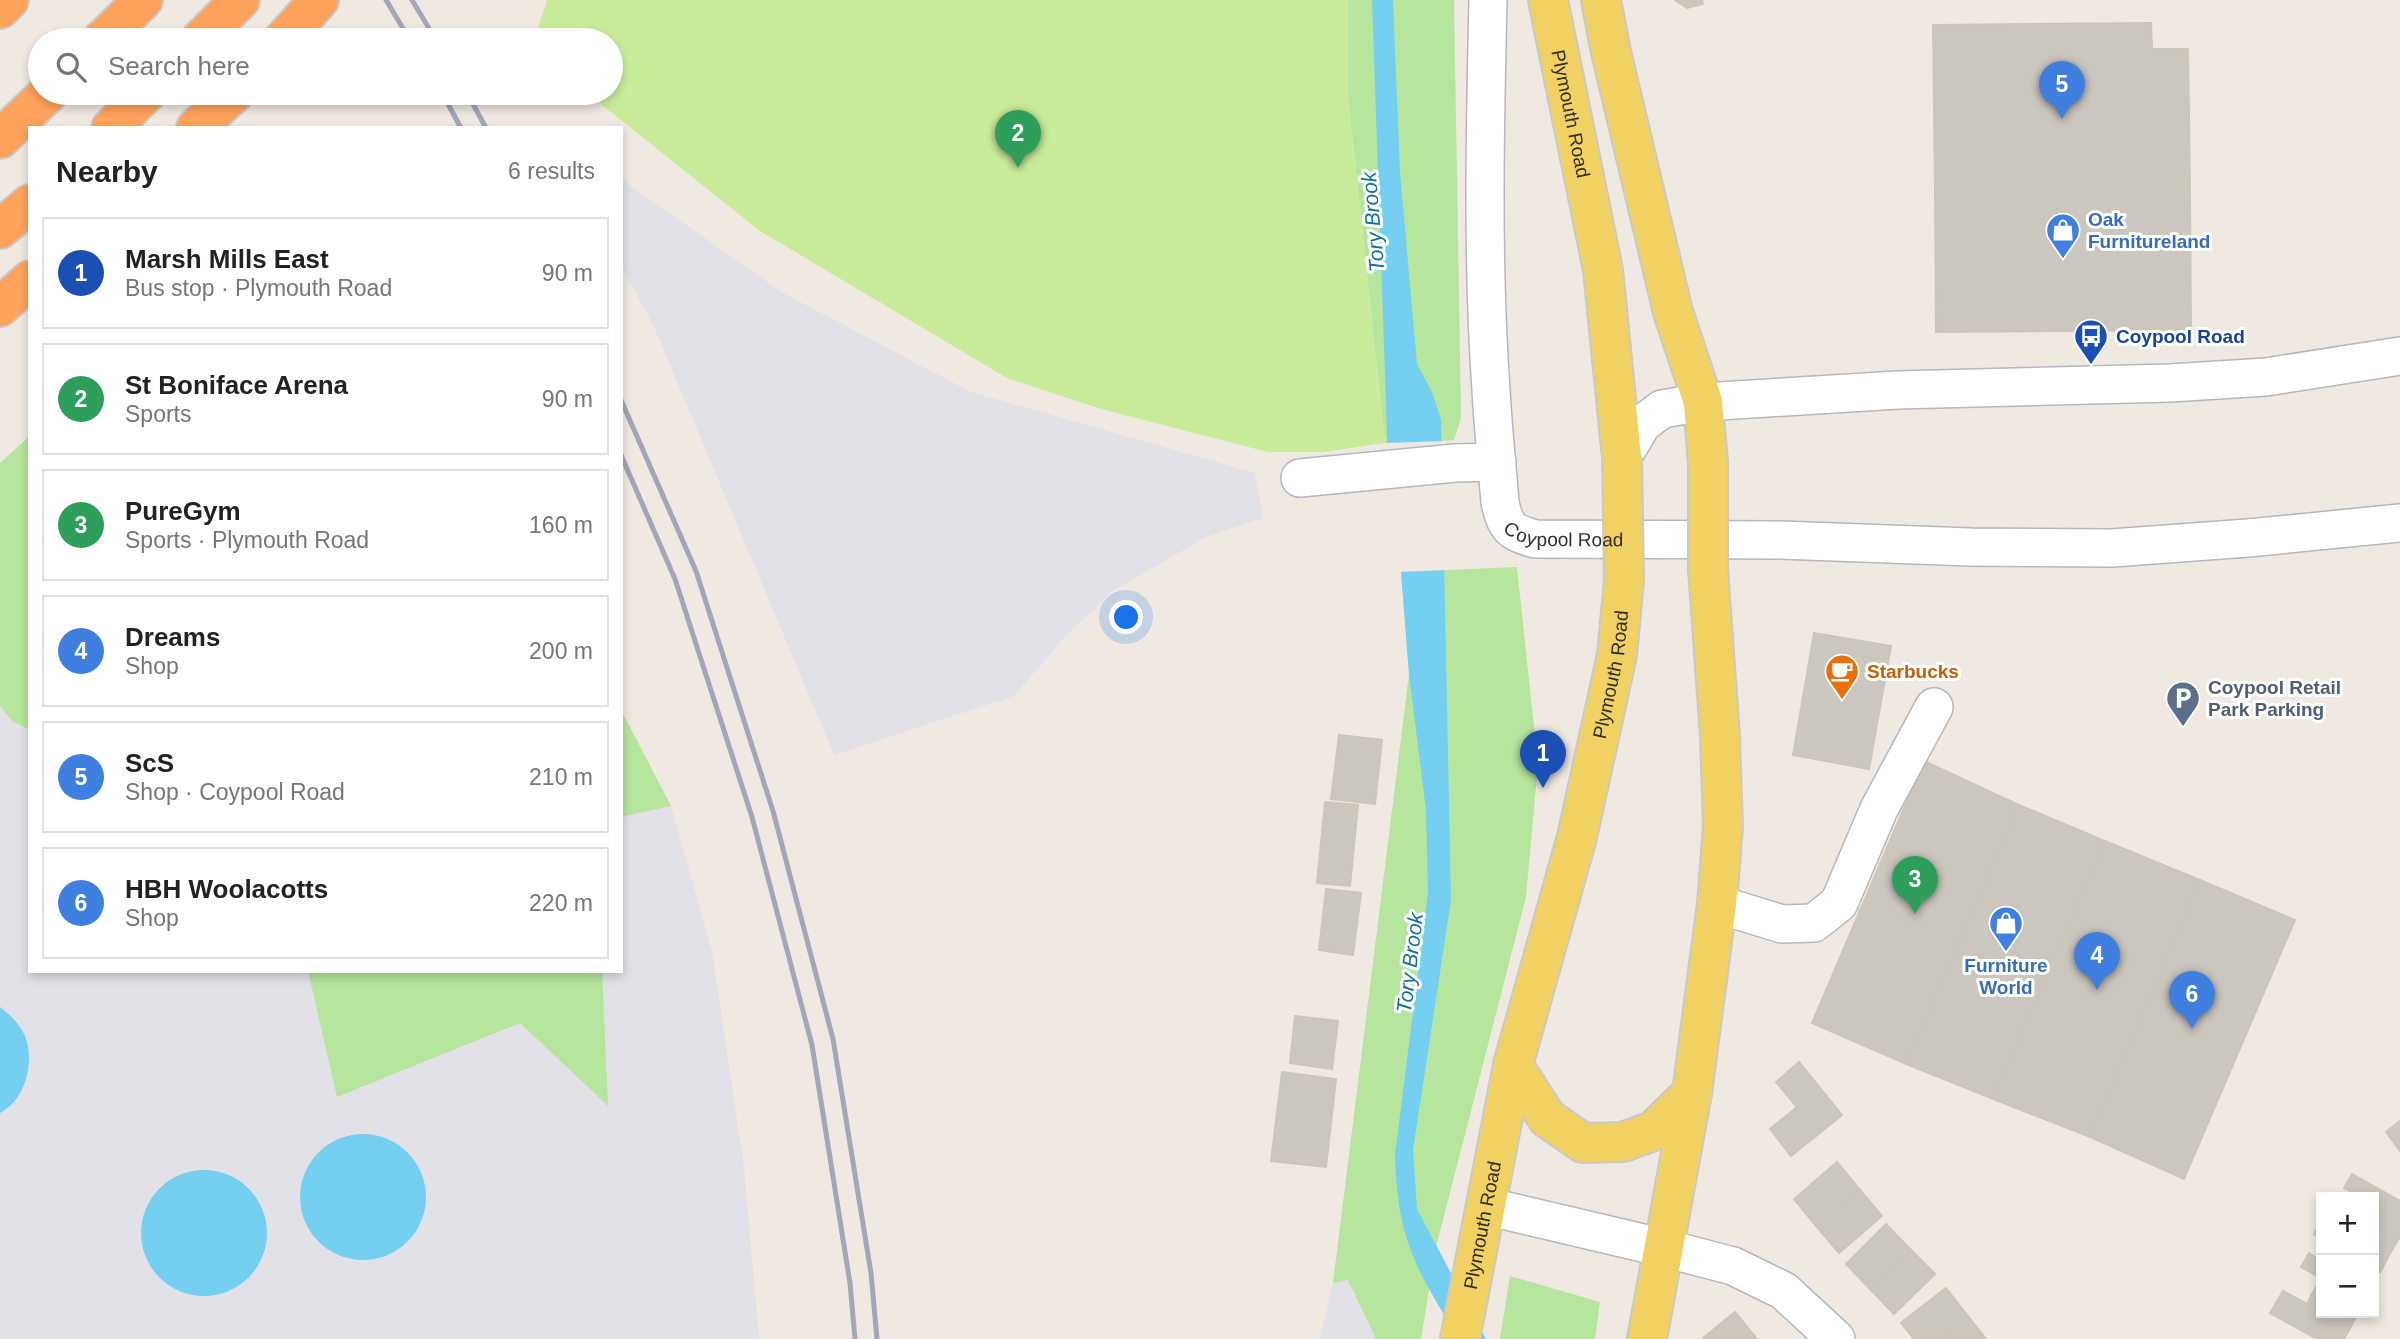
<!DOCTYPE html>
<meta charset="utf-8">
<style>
:root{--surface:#fff;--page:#f2f2f2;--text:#222;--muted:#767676;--line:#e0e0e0;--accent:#db2777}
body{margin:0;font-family:Arial,sans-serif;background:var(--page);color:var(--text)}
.controls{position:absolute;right:21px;bottom:21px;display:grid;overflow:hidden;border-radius:0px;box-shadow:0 4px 10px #0003}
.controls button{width:63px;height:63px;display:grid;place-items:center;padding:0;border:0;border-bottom:2px solid var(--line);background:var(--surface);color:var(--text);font:35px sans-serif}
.you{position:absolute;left:1127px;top:618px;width:24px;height:24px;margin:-18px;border:5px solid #fff;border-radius:50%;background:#1a73e8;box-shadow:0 0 0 10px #1a73e833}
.badge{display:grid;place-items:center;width:46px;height:46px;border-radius:50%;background:var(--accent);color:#fff;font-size:23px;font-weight:700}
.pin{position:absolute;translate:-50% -58px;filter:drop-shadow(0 2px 4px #0008)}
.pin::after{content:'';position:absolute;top:37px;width:24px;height:21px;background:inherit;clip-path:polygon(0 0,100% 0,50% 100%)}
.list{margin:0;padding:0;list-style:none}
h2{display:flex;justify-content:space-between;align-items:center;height:91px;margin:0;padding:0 28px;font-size:30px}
h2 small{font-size:23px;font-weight:400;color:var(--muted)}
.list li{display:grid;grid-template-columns:46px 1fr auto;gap:21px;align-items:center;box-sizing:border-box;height:112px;margin:0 14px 14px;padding:0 14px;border:2px solid var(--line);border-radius:0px}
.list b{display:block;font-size:26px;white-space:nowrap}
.list p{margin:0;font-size:23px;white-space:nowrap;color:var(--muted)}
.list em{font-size:23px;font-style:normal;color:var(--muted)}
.icon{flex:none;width:38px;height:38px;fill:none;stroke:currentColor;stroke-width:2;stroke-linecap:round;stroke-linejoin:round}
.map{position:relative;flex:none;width:2400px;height:1339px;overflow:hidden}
.search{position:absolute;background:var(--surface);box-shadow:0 4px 10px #0003;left:28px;top:28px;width:595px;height:77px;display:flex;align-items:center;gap:18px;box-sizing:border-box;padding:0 24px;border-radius:38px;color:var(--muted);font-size:26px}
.panel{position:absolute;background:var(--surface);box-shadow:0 4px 10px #0003;left:28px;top:126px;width:595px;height:847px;border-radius:0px}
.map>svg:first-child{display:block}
.industrial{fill:#e3e1e8}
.green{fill:#b6e59e}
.pitch{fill:#c9ec9a}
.water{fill:#75cff0}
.pier{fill:#efe9e1}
.building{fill:#cbc7bf;stroke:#cbc5ba;stroke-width:2}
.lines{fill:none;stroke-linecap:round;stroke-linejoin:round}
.minor-casing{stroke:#b4b7c1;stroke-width:40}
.major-casing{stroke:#c9c9c9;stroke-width:42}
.highway-casing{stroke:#c9c9c9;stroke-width:42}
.minor{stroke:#fff;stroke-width:37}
.major{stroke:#f2d163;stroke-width:38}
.highway{stroke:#ffa35c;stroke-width:38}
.rail{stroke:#a3a6b8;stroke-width:5}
.major-bridge-casing{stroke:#c9c9c9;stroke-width:42;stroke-linecap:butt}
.major-bridge{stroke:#f2d163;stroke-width:38}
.labels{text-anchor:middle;stroke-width:6;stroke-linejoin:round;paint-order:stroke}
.street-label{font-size:19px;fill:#2e2e2e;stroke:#fff}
.shop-label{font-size:19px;font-weight:bold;fill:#366cbe;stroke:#fff;text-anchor:start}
.transit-label{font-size:19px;font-weight:bold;fill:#164399;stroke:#fff;text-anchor:start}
.food-label{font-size:19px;font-weight:bold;fill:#c56008;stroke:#fff;text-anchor:start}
.service-label{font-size:19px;font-weight:bold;fill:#4e5e75;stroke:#fff;text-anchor:start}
.water-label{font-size:21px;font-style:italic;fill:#0d6fa3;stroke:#fff}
</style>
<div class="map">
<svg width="2400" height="1339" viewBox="0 0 2400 1339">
<rect width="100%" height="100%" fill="#efe9e1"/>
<g class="industrial">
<path d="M621,179L783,293L971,392L1255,473L1263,518L1206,537L1113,591L1063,639L1014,696L834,755L654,327L621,265Z"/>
<path d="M30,436V971H621V710L671,806L712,951L744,1167L759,1339H0V463Z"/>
<path d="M1348,1280L1376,1339H1320L1333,1283Z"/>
</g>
<g class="green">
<path d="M1348,0H1454L1461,418L1454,440L1387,445L1385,443L1348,96Z"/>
<path d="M30,436V730L12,721L0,706V463Z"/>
<path d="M1517,567L1538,765L1526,897L1436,1247L1421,1339H1376L1348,1280L1333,1283L1409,674L1401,572Z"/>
<path d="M621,710L671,806L621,817Z"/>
<path d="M308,971H602L608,1106L520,1023L337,1097Z"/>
<path d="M1510,1276L1600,1302L1595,1339H1500Z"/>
</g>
<path class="pitch" d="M547,0H1348V96L1385,443L1323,452H1268L1101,409L1007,378L760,231L602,105L592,93H611V40H549L538,28Z"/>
<g class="water">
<path d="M1372,0H1393L1400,172L1417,364L1432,392L1441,419L1451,900L1413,1150L1417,1209L1486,1339H1459C1439,1306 1417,1273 1406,1236C1398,1210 1396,1182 1395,1155L1428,893L1426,810L1409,674L1401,572L1389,491Z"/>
<path d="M0,1007C10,1015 20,1024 25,1036C35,1062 26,1099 0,1113Z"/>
<circle cx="363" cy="1197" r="63"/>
<circle cx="204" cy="1233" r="63"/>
</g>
<path class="pier" d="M1445,441L1448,570L1397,572L1392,534L1385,443Z"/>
<g class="building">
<path d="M1675,0H1702L1703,4L1687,8Z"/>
<path d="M2151,23L2152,49H2188L2190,189H1935L1933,25Z"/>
<path d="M1935,189H2190L2191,330L1936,332Z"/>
<path d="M1814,633L1891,646L1869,769L1793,755Z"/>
<path d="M1339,735L1382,740L1375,804L1331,799Z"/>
<path d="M1924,761L2019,805L1906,1064L1812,1023Z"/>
<path d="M1325,802L1358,805L1350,886L1317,883Z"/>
<path d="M2019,805L2105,841L1993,1099L1906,1064Z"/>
<path d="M2105,841L2200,880L2090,1137L1993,1099Z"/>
<path d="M2200,880L2295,920L2184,1179L2090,1137Z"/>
<path d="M1326,889L1361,893L1353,955L1319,950Z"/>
<path d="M1295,1016L1338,1021L1332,1069L1290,1063Z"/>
<path d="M1799,1062L1842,1115L1791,1156L1770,1129L1797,1107L1776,1082Z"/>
<path d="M1282,1072L1336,1079L1326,1167L1271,1161Z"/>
<path d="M2400,1121V1151L2386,1132Z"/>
<path d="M1837,1162L1860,1190L1817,1227L1794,1199Z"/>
<path d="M2352,1174L2400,1201V1237L2397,1241L2374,1228V1197H2361L2344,1188Z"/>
<path d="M1860,1190L1882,1216L1839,1253L1817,1227Z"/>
<path d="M2321,1220V1238L2314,1234Z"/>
<path d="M1886,1224L1911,1250L1871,1290L1846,1264Z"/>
<path d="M2374,1228L2397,1241L2380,1272L2374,1268Z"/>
<path d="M1911,1250L1935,1274L1894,1314L1871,1290Z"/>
<path d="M2309,1253L2321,1261V1278L2301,1267Z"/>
<path d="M2321,1278V1302L2311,1296Z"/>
<path d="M1946,1288L1968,1316L1939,1339H1914L1901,1323Z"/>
<path d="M2283,1291L2307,1304L2311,1296L2321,1302V1313H2340L2354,1321L2344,1339H2317L2270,1313Z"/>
<path d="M1735,1312L1757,1339H1704L1703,1338Z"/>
<path d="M2340,1313H2359L2354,1321Z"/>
<path d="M1968,1316L1986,1339H1939Z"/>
</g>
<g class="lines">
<g class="minor-casing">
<g id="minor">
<path id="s1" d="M1488,0C1485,129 1482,262 1491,390C1493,428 1497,465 1500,502C1505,528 1511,532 1535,539L1780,540L1970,547L2112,548L2248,538L2400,523"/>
<path d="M1622,458L1642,424L1662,409L1703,402L1898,390L2170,383L2266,377L2400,356"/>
<path d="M1300,478L1455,463L1497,462"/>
<path d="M1717,904L1782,924L1814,923L1839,903L1879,809L1934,707"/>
<path d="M1486,1206L1664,1248L1733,1266L1784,1291L1836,1339"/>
</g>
</g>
<g class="major-casing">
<g id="major">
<path id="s2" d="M1548,0L1603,270L1622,458"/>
<path d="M1601,0L1611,52L1673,312L1703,402L1708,463"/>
<path d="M1513,1065L1547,1118L1583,1143L1623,1142L1653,1131L1692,1093"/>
<path id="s3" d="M1460,1339L1513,1065L1577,837L1617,655L1624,580"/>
<path d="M1647,1339L1692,1093L1717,904L1723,826L1720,736L1708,569"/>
</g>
</g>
<g class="highway-casing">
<g id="highway">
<path d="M0,9L9,0"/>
<path d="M102,40L143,0"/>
<path d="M200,40L240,0"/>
<path d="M283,40L319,0"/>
<path d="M111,128L146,93"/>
<path d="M196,128L234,93"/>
<path d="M0,139L48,93"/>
<path d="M0,229L30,204"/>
<path d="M0,307L30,280"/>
</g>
</g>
<use href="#minor" class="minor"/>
<use href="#major" class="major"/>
<use href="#highway" class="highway"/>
<g class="rail">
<path d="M386,0L410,40"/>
<path d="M412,0L436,40"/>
<path d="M442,93L461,128"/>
<path d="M467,93L486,128"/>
<path d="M621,400L696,571L773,811L833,1039L871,1273L877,1339"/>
<path d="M621,455L675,579L752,817L812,1045L850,1283L855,1339"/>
</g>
<g class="major-bridge-casing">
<g id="major-bridge">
<path d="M1622,458L1624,580"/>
<path d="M1708,569V463"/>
</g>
</g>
<use href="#major-bridge" class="major-bridge"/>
</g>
<defs>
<g id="shop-pin" transform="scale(1.75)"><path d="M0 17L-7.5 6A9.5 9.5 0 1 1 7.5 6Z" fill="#3f7fe0" stroke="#fff"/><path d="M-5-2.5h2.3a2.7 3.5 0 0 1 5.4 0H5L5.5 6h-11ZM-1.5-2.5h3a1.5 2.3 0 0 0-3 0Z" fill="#fff"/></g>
<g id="bus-pin" transform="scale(1.75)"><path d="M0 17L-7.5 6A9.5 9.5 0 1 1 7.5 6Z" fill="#1a4fb4" stroke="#fff"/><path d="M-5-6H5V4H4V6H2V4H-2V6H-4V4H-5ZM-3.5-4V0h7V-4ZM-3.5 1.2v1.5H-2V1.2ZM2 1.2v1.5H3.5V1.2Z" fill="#fff"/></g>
<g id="cafe-pin" transform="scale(1.75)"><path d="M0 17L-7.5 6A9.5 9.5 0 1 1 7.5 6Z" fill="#e8710a" stroke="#fff"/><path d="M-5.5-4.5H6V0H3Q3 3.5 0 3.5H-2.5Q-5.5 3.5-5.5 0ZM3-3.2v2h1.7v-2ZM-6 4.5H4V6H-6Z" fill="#fff"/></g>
<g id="parking-pin" transform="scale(1.75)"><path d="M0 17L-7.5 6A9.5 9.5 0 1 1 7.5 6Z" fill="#5c6f8a" stroke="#fff"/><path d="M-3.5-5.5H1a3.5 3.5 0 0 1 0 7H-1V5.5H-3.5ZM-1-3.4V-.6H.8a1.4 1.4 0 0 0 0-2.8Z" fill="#fff"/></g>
</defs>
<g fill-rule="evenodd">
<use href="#shop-pin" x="2063" y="230"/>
<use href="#bus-pin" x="2091" y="336"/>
<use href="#cafe-pin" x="1842" y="671"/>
<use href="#parking-pin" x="2183" y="698"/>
<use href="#shop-pin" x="2006" y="923"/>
</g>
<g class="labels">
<g class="street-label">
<text dy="7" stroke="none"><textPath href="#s2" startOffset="116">Plymouth Road</textPath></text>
<text dy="7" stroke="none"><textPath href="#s1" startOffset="586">Coypool Road</textPath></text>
<text dy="7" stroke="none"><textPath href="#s3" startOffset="682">Plymouth Road</textPath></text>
<text dy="7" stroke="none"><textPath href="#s3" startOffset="116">Plymouth Road</textPath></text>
</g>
<g class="shop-label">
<text x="2088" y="226">Oak<tspan x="2088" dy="22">Furnitureland</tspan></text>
<text x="2006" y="972" text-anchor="middle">Furniture<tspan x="2006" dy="22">World</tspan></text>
</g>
<g class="transit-label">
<text x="2116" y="343">Coypool Road</text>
</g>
<g class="food-label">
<text x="1867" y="678">Starbucks</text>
</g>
<g class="service-label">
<text x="2208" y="694">Coypool Retail<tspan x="2208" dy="22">Park Parking</tspan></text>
</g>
<g class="water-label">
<text transform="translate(1373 222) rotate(-95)" y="7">Tory Brook</text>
<text transform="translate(1410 963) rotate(-83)" y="7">Tory Brook</text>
</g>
</g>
</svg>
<div class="controls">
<button>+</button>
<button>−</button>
</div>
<div class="you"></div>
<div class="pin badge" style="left:1543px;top:788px;background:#1a4fb4">1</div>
<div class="pin badge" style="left:1018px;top:168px;background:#2e9e5b">2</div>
<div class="pin badge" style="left:1915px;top:914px;background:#2e9e5b">3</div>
<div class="pin badge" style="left:2097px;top:990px;background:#3f7fe0">4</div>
<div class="pin badge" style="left:2062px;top:119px;background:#3f7fe0">5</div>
<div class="pin badge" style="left:2192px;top:1029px;background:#3f7fe0">6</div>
<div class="search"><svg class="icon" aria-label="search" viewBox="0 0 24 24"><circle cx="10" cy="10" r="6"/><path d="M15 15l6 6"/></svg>Search here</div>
<section class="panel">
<h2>Nearby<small>6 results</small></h2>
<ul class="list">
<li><span class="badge" style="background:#1a4fb4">1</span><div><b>Marsh Mills East</b><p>Bus stop · Plymouth Road</p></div><em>90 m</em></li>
<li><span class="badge" style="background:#2e9e5b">2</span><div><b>St Boniface Arena</b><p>Sports</p></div><em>90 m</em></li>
<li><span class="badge" style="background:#2e9e5b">3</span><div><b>PureGym</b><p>Sports · Plymouth Road</p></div><em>160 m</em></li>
<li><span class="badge" style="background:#3f7fe0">4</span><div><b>Dreams</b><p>Shop</p></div><em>200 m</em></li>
<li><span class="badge" style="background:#3f7fe0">5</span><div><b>ScS</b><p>Shop · Coypool Road</p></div><em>210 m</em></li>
<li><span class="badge" style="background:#3f7fe0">6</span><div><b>HBH Woolacotts</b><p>Shop</p></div><em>220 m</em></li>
</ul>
</section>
</div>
